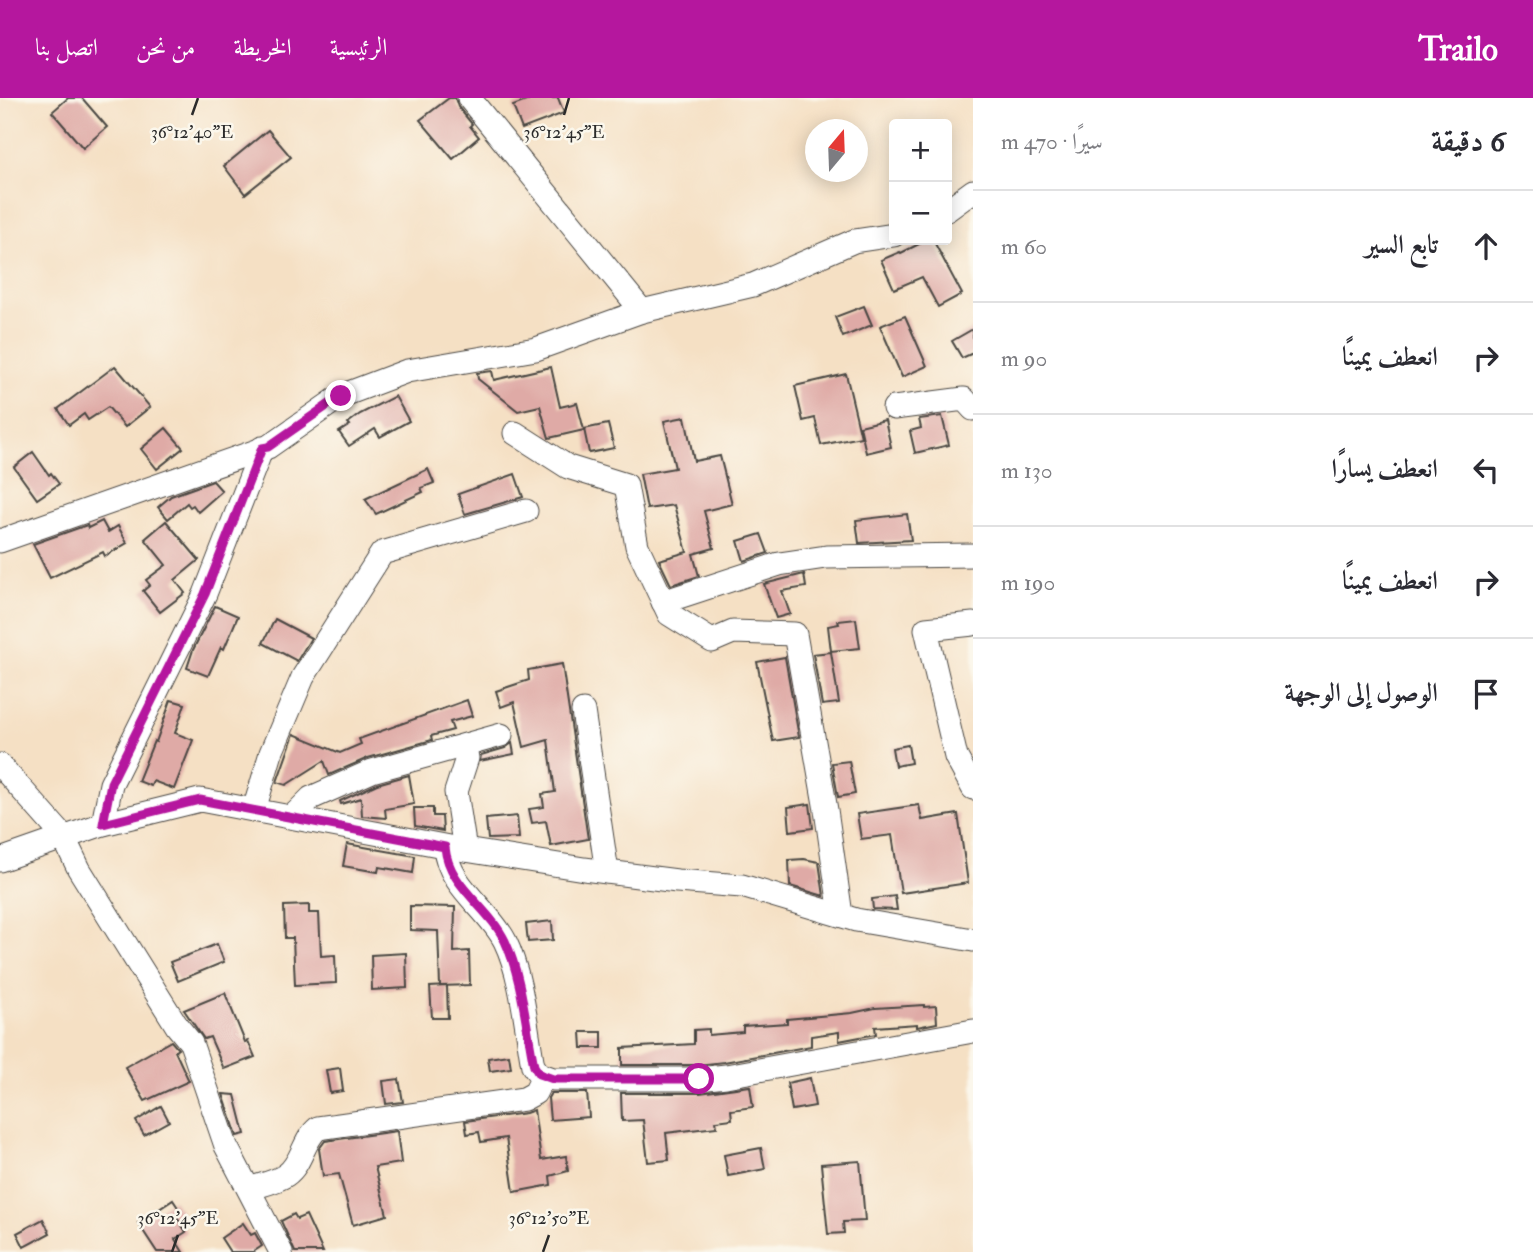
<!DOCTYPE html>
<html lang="ar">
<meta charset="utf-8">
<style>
:root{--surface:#fff;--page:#f7f7f7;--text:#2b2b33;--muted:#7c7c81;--line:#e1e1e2;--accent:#b5179e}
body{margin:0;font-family:"IM FELL Double Pica",Amiri,serif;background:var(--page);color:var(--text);direction:rtl}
.controls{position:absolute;right:21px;top:21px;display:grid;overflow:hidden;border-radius:7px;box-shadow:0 4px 18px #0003}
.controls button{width:63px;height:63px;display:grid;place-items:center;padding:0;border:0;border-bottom:2px solid var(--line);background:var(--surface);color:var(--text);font:35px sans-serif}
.compass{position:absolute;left:805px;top:21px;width:63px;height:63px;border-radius:50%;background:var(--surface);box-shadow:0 4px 18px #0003;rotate:19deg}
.stop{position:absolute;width:21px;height:21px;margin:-16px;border:5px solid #b5179e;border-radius:50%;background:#fff}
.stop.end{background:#b5179e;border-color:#fff;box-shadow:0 2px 7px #0008}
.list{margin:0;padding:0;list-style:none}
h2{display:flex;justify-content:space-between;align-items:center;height:91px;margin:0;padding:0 28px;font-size:30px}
h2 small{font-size:23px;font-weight:400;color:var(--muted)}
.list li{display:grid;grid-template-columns:46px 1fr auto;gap:21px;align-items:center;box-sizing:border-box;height:112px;padding:0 28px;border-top:2px solid var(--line)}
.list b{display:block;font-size:26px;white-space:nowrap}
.list em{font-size:23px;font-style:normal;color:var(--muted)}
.icon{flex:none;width:38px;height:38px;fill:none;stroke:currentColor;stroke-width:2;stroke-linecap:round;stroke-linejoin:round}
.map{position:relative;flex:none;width:973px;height:1154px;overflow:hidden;direction:ltr}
header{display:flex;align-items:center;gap:42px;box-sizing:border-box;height:98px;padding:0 35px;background:var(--accent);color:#fff}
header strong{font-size:33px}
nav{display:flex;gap:38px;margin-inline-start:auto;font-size:24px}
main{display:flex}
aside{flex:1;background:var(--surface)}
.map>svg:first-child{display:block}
.building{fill:#dfaaa6}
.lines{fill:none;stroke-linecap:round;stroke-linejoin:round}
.minor-casing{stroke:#494642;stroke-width:25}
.minor{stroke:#fff;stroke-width:23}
.route{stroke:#b5179e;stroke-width:9}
.ticks{fill:none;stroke:#2b2b2b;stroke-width:2.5}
.ticks-label{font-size:18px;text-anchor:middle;fill:#2b2b2b;stroke:#fbf7ec;stroke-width:5;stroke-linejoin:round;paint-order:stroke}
</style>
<header>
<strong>Trailo</strong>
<nav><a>الرئيسية</a><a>الخريطة</a><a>من نحن</a><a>اتصل بنا</a></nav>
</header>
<main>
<aside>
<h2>6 دقيقة<small>سيرًا · 470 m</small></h2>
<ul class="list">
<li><svg class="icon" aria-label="ahead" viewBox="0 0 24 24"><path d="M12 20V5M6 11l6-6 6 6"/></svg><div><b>تابع السير</b></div><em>60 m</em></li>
<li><svg class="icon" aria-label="right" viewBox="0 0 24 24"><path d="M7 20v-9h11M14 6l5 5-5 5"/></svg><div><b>انعطف يمينًا</b></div><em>90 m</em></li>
<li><svg class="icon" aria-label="left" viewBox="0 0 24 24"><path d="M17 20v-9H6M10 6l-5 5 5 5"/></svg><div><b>انعطف يسارًا</b></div><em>130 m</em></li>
<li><svg class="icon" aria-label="right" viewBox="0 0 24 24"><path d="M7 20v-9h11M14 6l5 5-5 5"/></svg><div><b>انعطف يمينًا</b></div><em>190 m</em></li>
<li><svg class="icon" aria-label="arrive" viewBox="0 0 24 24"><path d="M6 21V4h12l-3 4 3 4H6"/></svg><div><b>الوصول إلى الوجهة</b></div></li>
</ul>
</aside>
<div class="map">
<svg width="973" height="1154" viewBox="0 0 973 1154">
<rect width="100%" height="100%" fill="#fbf7ec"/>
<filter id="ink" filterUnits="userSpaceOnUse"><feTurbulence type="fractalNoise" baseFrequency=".0143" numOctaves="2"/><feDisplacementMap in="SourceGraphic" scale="14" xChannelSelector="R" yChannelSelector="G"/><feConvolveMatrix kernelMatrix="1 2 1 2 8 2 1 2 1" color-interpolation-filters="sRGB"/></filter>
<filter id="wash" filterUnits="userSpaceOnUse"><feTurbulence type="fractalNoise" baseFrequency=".00686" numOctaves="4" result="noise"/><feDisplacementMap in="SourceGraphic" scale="28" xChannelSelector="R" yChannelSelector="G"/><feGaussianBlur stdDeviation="1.57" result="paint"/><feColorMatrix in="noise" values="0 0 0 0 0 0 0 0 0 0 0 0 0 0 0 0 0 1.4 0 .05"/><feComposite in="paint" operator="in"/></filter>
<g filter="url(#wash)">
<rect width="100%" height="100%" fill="#f5e0c4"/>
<g id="blocks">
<g class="building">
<path d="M68,0H82L107,29L83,50L52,14Z"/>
<path d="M449,0H455L458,9L472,26L470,28L479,39L453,61L420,22Z"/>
<path d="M534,0H558L564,15L522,31L513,8Z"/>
<path d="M268,32L291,59L245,96L224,68Z"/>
<path d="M927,142H933L962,196L938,209L922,179L894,191L881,162L900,154L901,155Z"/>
<path d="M864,208L872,227L843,239L835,219Z"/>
<path d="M905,218L927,268L902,279L880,228Z"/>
<path d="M973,231V255L962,260L952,243Z"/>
<path d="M115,268L150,309L125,329L108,309L88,322L84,316L69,327L58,311Z"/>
<path d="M551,269L560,309L577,305L584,332L549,340L540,308L518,313L478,281L477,275L492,273L494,282Z"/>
<path d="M846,276L861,339L821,347L815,320L803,323L795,288Z"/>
<path d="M395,298L409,323L380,339L375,331L349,348L339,334L350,327L348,325L360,316Z"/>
<path d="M942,318L949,347L915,355L910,333L921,330L919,321Z"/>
<path d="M685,319L694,363L720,358L732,406L704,413L714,450L693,456L699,478L671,487L659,462L687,454L674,407L647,411L640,376L675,370L664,323Z"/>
<path d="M885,322L891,349L866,355L860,328Z"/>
<path d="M608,326L614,350L589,355L584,331Z"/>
<path d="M166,330L183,350L157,371L141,351Z"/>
<path d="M33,354L49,377L51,375L59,386L37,401L14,369Z"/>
<path d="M428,371L434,385L421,390L423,394L376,416L365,401Z"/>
<path d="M515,376L523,399L465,416L458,396Z"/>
<path d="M213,383L222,393L198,414L193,407L190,409L187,405L168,421L158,409L171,398Z"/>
<path d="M907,416L911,442L859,445L856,422Z"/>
<path d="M102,423L108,434L118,428L127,445L105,458L103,454L50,480L33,446L87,427L88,430Z"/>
<path d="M166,423L199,462L175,482L185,495L160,514L143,493L150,487L146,482L166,467L145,441Z"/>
<path d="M761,436L768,455L744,463L738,443Z"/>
<path d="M804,476L806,489L782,493L790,516L776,520L764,486Z"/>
<path d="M215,508L238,518L224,551L221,549L208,578L187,570L193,552Z"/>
<path d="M275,521L311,540L297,563L263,545Z"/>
<path d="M856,521L860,550L831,553L828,528L839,526L838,523Z"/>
<path d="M831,554L839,605L822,607L813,556Z"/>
<path d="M785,559L799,639L773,643L757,564Z"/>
<path d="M562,566L588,741L551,748L546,723L532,725L529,711L544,709L542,696L555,694L548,642L524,649L514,604L501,609L496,593L529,582L528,572Z"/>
<path d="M171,602L185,606L175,635L193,642L174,691L153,683L151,688L138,683L154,643L156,644Z"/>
<path d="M467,602L472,618L450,624L453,632L431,638L432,642L368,660L329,677L324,663L286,687L277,684L294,636L340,655L361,646L359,641Z"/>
<path d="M512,645L514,656L480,663L481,657L505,650Z"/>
<path d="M908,647L911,665L895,668L892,650Z"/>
<path d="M849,663L855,696L838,699L832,665Z"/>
<path d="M409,677L414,706L385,711L386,720L362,718L361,700L341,706L340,703L377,686Z"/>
<path d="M810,706L813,730L790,733L788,709Z"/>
<path d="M919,707L922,722L958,716L968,785L901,795L892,737L861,741L857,716Z"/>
<path d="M414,710H433V718H442L443,733L415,728Z"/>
<path d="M517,718L519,740L488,741L486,721Z"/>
<path d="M347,746L415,758L413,775L379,769L378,774L343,768Z"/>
<path d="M804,761L819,764L824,798L790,788L789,762Z"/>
<path d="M895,798L897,812L873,811L872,801Z"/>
<path d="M309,807V815H319L321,858L335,857L336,885L295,887L293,840H285L284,808Z"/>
<path d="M410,808L455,809L454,854L469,853L470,887L440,888L438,833L410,832Z"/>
<path d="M552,823L553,842L528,844L526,826Z"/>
<path d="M217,846L224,864L178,883L170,864Z"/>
<path d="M406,855L407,890L372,892L371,857Z"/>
<path d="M447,888L448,920H432L430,889Z"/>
<path d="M225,895L245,944L248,943L255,959L224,971L210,939L204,941L184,912Z"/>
<path d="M924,907V909L936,908L937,925L917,929V926L875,929L876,936L839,943V934L811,938V948L724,964L698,967H622V950L694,946V932L709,931V937L743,934V928L787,925V921L852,915L875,910Z"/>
<path d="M581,934H602V950H582Z"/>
<path d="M171,943L178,951L175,953L189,983L145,1003L125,969Z"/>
<path d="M509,957L511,970L490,973L488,960Z"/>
<path d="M340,970L343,993L330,995L326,972Z"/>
<path d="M810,980L815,1008L792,1012L787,985Z"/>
<path d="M399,981L403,1004L386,1006L383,983Z"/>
<path d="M750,988L753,1009L731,1012L732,1021L716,1023L717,1029L666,1035L669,1062L648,1064L643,1022L622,1023L621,995H700Z"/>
<path d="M551,995H587L589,1019L550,1022L548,1000Z"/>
<path d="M223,996L235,997L245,1036L237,1038Z"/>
<path d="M161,1008L169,1023L144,1037L136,1023Z"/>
<path d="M534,1012L541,1062L566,1058L568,1073L550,1078L551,1087L514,1094L506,1040L481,1044L479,1034L467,1036L465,1023L526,1015Z"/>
<path d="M397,1033L401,1065L375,1069L387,1117L353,1127L339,1076L323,1078L319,1051L325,1043Z"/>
<path d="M761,1050L765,1071L728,1078L724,1057Z"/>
<path d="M860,1063L865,1123L843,1124L844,1135L828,1136L821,1066Z"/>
<path d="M173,1102L181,1114L176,1118L186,1134L175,1141L183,1154H157L138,1125Z"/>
<path d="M294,1116L297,1121L306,1117L323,1154H295L281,1123Z"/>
<path d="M43,1121L50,1135L24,1149L17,1135Z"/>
<path d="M243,1125L251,1137L255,1135L262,1148L253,1154H230L221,1140Z"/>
</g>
</g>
</g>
<g filter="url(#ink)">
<use href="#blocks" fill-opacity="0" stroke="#494642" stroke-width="2"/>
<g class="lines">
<g class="minor-casing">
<g id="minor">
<path d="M469,0L642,213"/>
<path d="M947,112L973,93"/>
<path d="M894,310L964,301L973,311"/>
<path d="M515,335L568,369L626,387L637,448L669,516L712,543L733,534L795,536L826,712L841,817"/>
<path d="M0,443L268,349L341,298L407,273L536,251L642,213L753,187L854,143L894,137"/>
<path d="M663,504L779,466L826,459L973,457"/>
<path d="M973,526L926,531L956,659L973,690"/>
<path d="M583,613L607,774"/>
<path d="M464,648L467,660L456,694L465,752"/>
<path d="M0,667L63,738L79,771L177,928L191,945L226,1048L281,1154"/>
<path d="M254,712L271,655L303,579L382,455L526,413"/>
<path d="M292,719L311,700L372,673L501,637"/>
<path d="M103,726L111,686L205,496L262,350"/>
<path d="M445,749C448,788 488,810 505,843C522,878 526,929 533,968L539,976L553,981H699L726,978L973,933"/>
<path d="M0,762L103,726L200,702L465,752L584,771L677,783L742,788L856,822L973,842"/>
<path d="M249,1091C260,1087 276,1084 286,1077C302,1066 303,1042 318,1030L524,1001L535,995L543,979"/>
</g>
</g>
<use href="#minor" class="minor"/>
</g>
</g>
<g class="lines" filter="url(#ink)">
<path class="route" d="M341,298L268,349L262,350L205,496L111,685L103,726L200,702L445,749C448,788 489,809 505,843C522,879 526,929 534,968L539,976L553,981H699"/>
</g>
<path class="ticks" d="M192,17L198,0M564,17L569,0M172,1154L178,1137M543,1154L549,1137"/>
<g class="ticks-label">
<text x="564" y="40">36°12'45"E</text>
<text x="192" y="40">36°12'40"E</text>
<text x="178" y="1126">36°12'45"E</text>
<text x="549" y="1126">36°12'50"E</text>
</g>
</svg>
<div class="controls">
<button>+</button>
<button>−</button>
</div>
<svg class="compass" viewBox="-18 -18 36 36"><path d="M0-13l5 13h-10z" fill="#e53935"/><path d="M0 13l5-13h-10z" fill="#7c7c81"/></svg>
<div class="stop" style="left:699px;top:981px"></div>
<div class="stop end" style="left:341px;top:298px"></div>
</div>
</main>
